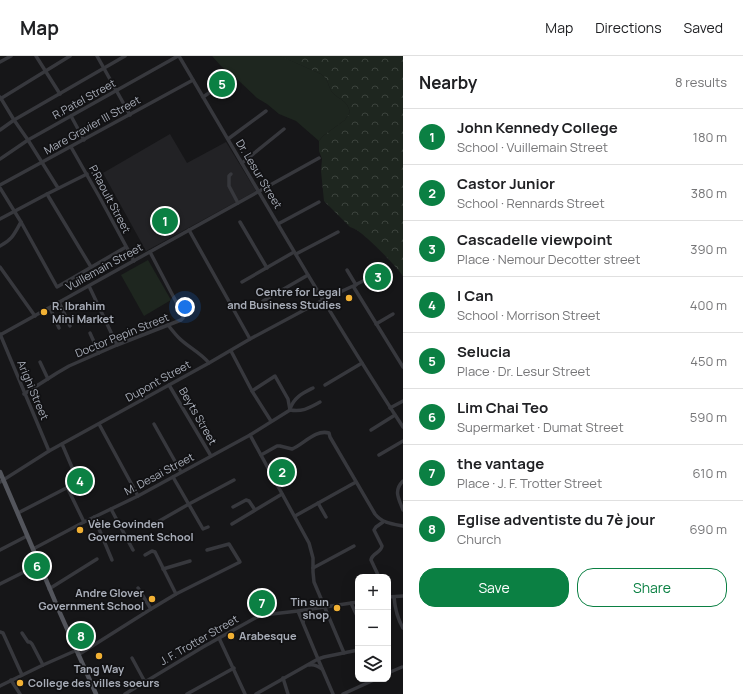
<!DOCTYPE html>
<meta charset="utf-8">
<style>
:root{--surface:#fff;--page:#f2f2f2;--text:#202124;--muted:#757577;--line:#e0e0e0;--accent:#0b8043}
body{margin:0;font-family:Manrope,sans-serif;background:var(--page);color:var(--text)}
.controls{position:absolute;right:12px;bottom:12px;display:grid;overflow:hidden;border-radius:8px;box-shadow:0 4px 16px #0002}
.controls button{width:36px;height:36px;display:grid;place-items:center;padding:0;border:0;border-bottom:1px solid var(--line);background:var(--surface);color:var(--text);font:20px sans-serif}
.you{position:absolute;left:185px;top:251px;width:14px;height:14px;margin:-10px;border:3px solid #fff;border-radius:50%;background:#1a73e8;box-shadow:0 0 0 6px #1a73e833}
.badge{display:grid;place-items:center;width:26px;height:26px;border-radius:50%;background:var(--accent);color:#fff;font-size:13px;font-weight:700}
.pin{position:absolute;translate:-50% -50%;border:2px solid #fff;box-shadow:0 1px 4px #0006}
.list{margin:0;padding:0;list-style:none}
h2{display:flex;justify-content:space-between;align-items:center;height:52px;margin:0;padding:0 16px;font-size:17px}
h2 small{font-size:13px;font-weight:400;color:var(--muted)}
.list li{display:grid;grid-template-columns:26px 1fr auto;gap:12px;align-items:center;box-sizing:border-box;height:56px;padding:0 16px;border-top:1px solid var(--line)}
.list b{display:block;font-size:15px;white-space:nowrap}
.list p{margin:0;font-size:13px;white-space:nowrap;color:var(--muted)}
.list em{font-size:13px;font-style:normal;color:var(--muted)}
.actions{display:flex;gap:8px;padding:12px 16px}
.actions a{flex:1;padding:9px 0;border:1px solid var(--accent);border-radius:16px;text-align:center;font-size:14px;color:var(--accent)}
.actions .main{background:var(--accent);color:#fff}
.icon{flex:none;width:22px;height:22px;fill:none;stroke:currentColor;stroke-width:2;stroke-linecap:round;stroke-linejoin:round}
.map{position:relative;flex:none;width:403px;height:638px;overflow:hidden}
header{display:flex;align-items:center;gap:24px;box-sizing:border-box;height:56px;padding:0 20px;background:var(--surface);border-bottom:1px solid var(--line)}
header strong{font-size:19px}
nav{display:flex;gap:22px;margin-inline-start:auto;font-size:14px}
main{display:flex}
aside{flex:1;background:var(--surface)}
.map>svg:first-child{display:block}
.built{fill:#222225}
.green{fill:#1e261f}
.forest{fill:url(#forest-crowns)}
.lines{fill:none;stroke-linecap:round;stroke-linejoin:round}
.minor{stroke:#37383d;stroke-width:3.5}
.major{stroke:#53555c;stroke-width:4.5}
.poi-dot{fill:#f2b134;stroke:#111113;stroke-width:1.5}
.labels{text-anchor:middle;stroke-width:3.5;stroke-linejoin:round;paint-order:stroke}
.street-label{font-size:11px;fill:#a8adb8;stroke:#111113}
.poi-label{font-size:11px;font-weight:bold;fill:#a8adb8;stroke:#111113;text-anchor:start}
</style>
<header>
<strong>Map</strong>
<nav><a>Map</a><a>Directions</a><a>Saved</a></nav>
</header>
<main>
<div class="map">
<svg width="403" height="638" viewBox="0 0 403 638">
<defs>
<pattern id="forest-crowns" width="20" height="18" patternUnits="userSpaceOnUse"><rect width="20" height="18" fill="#1e261f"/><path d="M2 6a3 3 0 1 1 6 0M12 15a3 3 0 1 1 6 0" fill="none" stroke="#3c433d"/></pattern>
</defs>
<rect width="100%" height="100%" fill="#161618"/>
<g class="built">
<path d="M170,78L187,107L226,86L256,135L146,195L103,117Z"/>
<path d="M279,401L284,408L286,407L296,424L282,433L268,407Z"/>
</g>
<g class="green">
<path d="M212,0H280L283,1L321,18C323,20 325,21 326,23C329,27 329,33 333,37C341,45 347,44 350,56L345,64L323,80L319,85L296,65L279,58L267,48L257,42L238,24L221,10Z"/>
<path d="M148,204L171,244L144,260L121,219Z"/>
</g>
<path class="forest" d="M280,0H403V220C392,206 381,195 368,183C362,178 357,173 350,171L324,145L321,115L322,103L319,95V85L323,80L345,64L350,56C347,44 341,45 333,37C329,33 329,27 326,23C325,21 323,20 321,18Z"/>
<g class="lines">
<g class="minor">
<path d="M36,0L60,38"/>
<path d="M97,0L130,59"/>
<path d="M179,0C252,124 324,250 403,371"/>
<path d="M0,6L11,0"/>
<path d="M0,41L14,64L28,84L58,132"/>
<path d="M203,41L218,31"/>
<path d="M0,43L70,0"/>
<path d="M71,60L84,84"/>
<path d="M0,74L14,64L125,0"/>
<path d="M228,83L266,55"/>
<path d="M71,91L100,142L134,205"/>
<path d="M0,103L28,84L178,0"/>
<path d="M242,107L284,73"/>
<path d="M231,118L229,120V130L238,147"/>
<path d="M0,129L193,24"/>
<path d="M0,132L21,166L57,231L126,191"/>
<path d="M47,138L91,211"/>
<path d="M0,163L47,138L87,118"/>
<path d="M240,166L267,212"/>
<path d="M278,168L319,146"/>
<path d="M189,174L250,283"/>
<path d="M0,190C13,183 14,178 21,166"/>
<path d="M296,198L338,176"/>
<path d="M0,211L35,260"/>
<path d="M347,214L356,229"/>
<path d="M242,226L294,196"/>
<path d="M355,229L365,224"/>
<path d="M89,230L117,289"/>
<path d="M263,245L308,219"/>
<path d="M59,246L70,270"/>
<path d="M50,252L59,272"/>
<path d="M376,268L393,258"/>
<path d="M168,269C172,274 175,278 179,282C188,291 201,297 209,307"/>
<path d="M90,277L99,297"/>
<path d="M0,278L49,395"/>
<path d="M0,279L319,102"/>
<path d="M231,295L252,335"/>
<path d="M40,306L48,323"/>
<path d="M169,329L211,400"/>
<path d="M325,329L362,307"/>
<path d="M24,338L57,317L69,310L117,289L181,264L183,262V259L150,196"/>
<path d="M390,352L403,345"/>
<path d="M290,353C294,341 303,337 313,332"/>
<path d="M290,354C303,356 309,352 320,346"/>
<path d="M271,365L252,335L275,320L288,343L290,354"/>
<path d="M99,368L138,440"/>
<path d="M154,368L181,416"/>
<path d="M371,374L395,359"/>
<path d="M250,379L309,487L313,502V516L314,526L344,597"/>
<path d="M261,399L277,390H280L292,393C303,389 315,373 329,377L330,381L375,458C382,467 392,468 403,470"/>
<path d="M379,399L403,385"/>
<path d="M173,421L203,473L208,471"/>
<path d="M403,425C393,435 399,443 403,454"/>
<path d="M0,426L49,395L209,307L250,283L323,244L353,230L403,311"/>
<path d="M67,431L84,466"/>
<path d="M318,447L326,461"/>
<path d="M233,451L246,444L249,445L255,454"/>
<path d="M111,453L133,494"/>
<path d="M18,457L76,427L77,423L62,388"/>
<path d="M295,460L356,426"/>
<path d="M94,461L112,504"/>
<path d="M154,468L189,448L234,424"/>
<path d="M232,468L282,438"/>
<path d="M33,493L84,466L138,440L250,379L290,354"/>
<path d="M0,494L27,480"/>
<path d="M145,499L152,495L155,496L176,538"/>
<path d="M313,512L354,490"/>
<path d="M163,513L190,505"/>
<path d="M379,521L371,504C372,497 381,497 382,490L374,474L376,471L383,466"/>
<path d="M0,528L40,508"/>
<path d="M138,532L151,553"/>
<path d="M49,533L97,503"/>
<path d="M388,541L403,540"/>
<path d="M394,541C395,552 397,562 403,572"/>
<path d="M351,547L358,562"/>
<path d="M298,555L318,603L333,638"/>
<path d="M303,566L305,559L311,554"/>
<path d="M0,576L3,577L22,619"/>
<path d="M22,577L28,586H30L32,588L43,609"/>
<path d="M219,582L245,638"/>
<path d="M78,599L151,553L176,538L240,506L229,488L207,494"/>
<path d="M132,602L145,626"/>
<path d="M309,609C314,608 318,610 322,613"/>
<path d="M388,617L402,611"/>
<path d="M283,622L288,638"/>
<path d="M11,624L20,638"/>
<path d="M0,630L43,609L77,594"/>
<path d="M125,638L203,591L257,561L263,559L298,555L358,546"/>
<path d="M187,638L234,612"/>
<path d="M256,638L318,603L324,601L358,594"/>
<path d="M343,638L376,623"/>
</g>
<path class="major" d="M0,416L33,493L60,557L96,638"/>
</g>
<g class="poi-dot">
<circle cx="349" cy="242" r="4"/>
<circle cx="44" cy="256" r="4"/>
<circle cx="80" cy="474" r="4"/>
<circle cx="152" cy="543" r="4"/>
<circle cx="337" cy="552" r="4"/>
<circle cx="231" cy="580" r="4"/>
<circle cx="99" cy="600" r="4"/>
<circle cx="20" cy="627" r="4"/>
</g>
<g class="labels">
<g class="street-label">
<text transform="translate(84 43) rotate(-29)" y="4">R.Patel Street</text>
<text transform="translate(92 69) rotate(-29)" y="4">Mare Gravier III Street</text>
<text transform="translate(259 118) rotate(59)" y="4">Dr. Lesur Street</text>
<text transform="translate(110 143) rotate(62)" y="4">P.Raoult Street</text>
<text transform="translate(104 211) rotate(-29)" y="4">Vuillemain Street</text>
<text transform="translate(122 279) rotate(-22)" y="4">Doctor Pepin Street</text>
<text transform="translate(158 325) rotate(-29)" y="4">Dupont Street</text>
<text transform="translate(33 334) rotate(67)" y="4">Arighi Street</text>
<text transform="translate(198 360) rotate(60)" y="4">Beyts Street</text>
<text transform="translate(159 418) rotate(-28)" y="4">M. Desai Street</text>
<text transform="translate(199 584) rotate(-30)" y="4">J. F. Trotter Street</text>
</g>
<g class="poi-label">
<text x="341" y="240" text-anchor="end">Centre for Legal<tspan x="341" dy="13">and Business Studies</tspan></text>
<text x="52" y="254">R. Ibrahim<tspan x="52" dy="13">Mini Market</tspan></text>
<text x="88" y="472">Vèle Govinden<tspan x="88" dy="13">Government School</tspan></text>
<text x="144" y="541" text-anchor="end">Andre Glover<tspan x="144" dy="13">Government School</tspan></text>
<text x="329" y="550" text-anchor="end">Tin sun<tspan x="329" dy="13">shop</tspan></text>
<text x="239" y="584">Arabesque</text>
<text x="99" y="617" text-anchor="middle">Tang Way</text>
<text x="28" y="631">College des villes soeurs</text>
</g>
</g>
</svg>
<div class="controls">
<button>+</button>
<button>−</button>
<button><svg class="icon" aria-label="layers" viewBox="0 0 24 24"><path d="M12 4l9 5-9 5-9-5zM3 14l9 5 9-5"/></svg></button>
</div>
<div class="you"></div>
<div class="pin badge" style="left:165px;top:165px">1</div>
<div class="pin badge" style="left:282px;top:416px">2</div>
<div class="pin badge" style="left:378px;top:221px">3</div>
<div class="pin badge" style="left:80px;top:425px">4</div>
<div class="pin badge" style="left:222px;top:28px">5</div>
<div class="pin badge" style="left:37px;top:510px">6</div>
<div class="pin badge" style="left:262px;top:547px">7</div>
<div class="pin badge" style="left:81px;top:580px">8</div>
</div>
<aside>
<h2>Nearby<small>8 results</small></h2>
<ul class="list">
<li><span class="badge">1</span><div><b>John Kennedy College</b><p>School · Vuillemain Street</p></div><em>180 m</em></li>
<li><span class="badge">2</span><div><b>Castor Junior</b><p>School · Rennards Street</p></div><em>380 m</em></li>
<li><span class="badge">3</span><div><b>Cascadelle viewpoint</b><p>Place · Nemour Decotter street</p></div><em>390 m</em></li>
<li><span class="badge">4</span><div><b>I Can</b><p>School · Morrison Street</p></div><em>400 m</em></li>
<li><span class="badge">5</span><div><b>Selucia</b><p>Place · Dr. Lesur Street</p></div><em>450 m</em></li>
<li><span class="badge">6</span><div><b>Lim Chai Teo</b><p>Supermarket · Dumat Street</p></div><em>590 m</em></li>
<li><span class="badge">7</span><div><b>the vantage</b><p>Place · J. F. Trotter Street</p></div><em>610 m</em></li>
<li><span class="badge">8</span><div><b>Eglise adventiste du 7è jour</b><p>Church</p></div><em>690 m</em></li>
</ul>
<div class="actions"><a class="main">Save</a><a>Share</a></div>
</aside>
</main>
